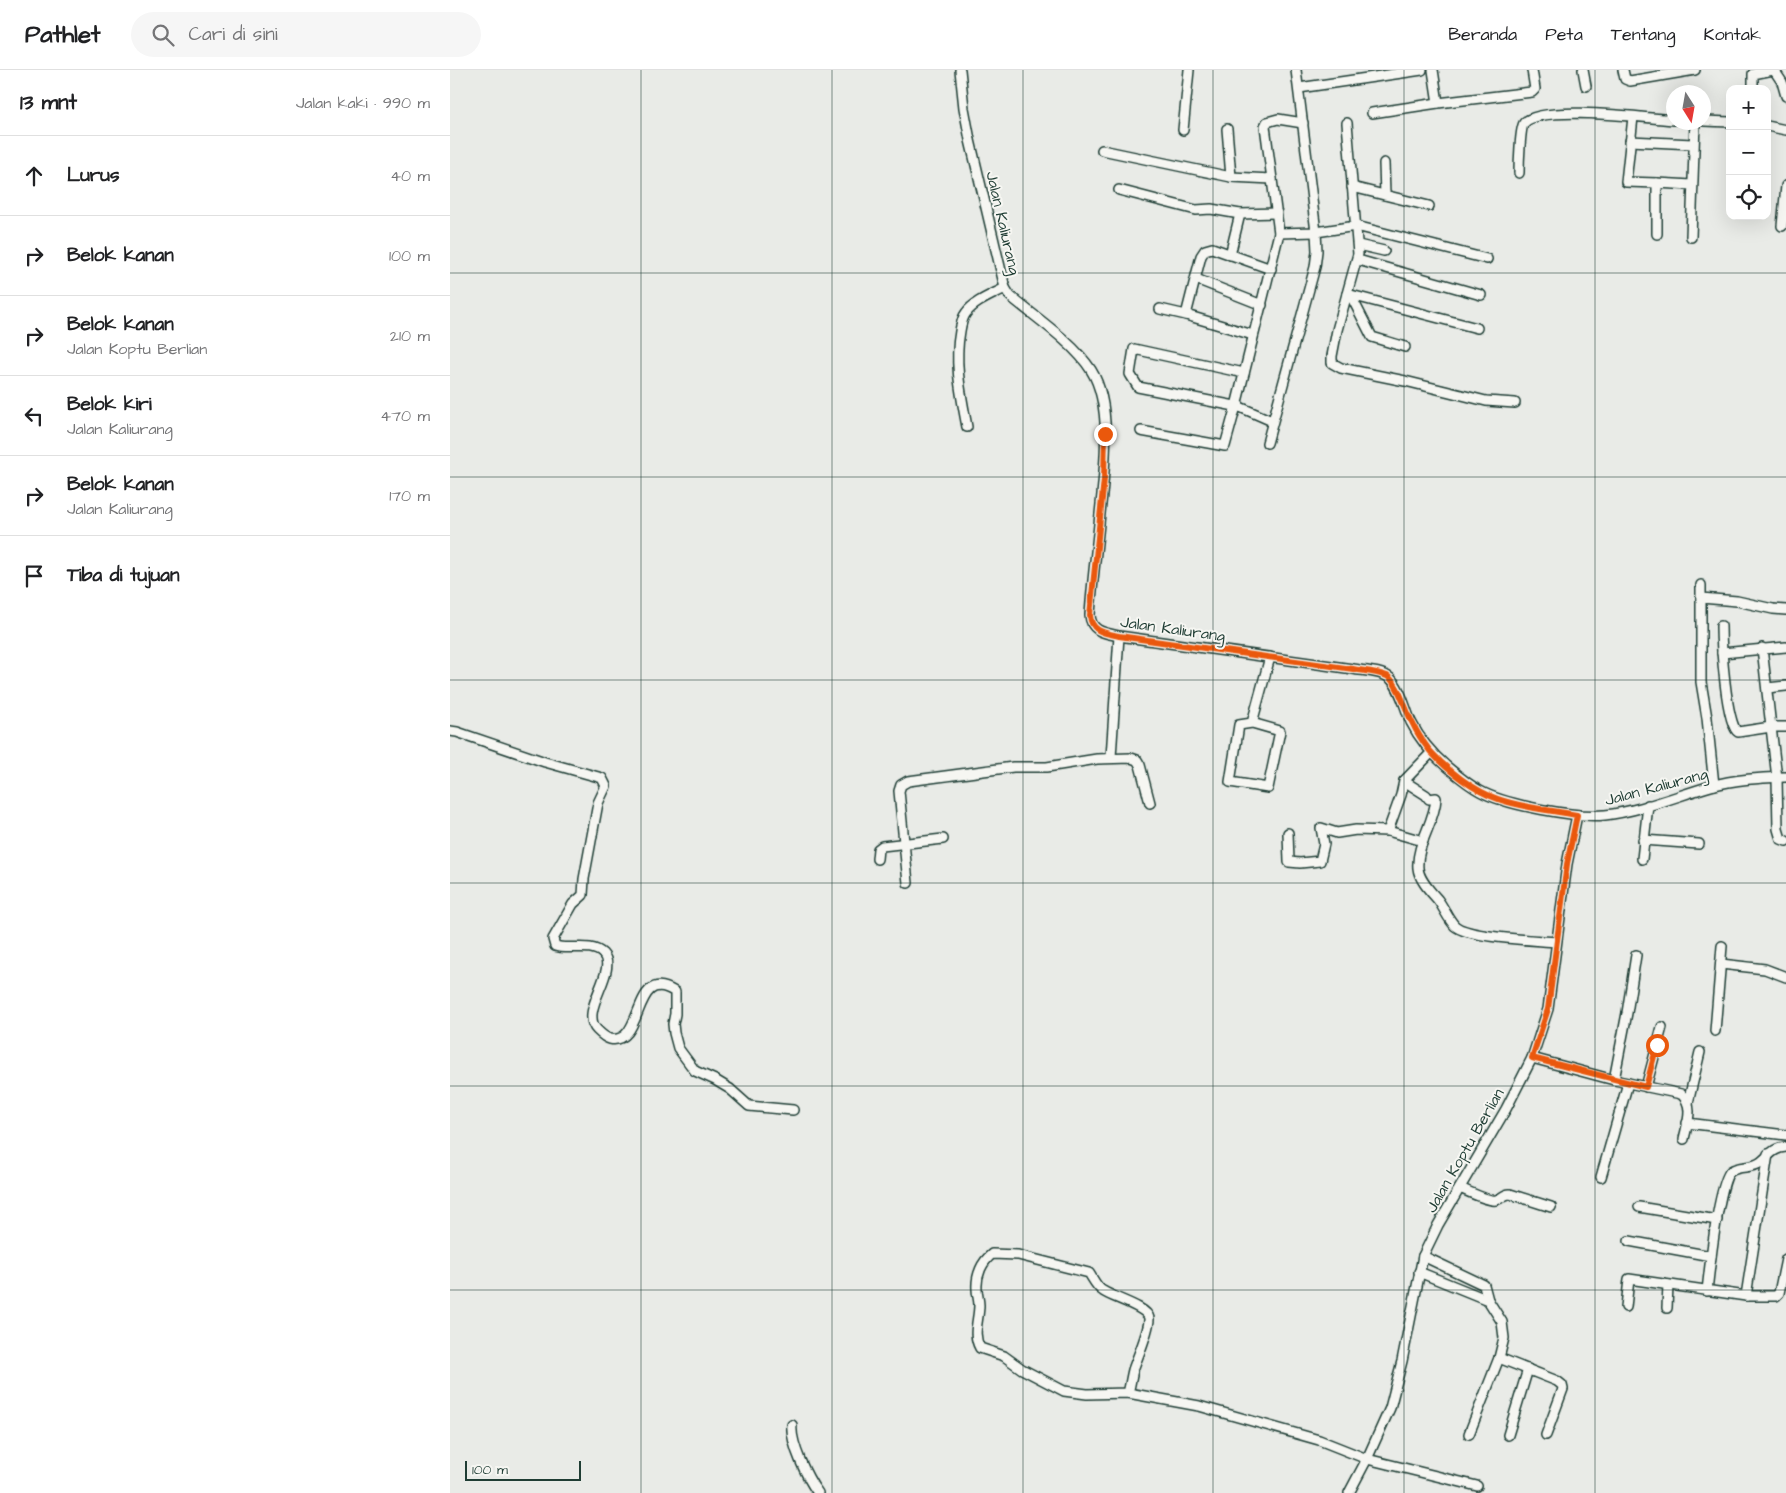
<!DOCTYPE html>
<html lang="id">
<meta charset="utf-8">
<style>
:root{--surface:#fff;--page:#f6f6f6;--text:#202124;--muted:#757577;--line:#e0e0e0}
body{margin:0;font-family:"Architects Daughter",sans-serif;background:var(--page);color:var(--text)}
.controls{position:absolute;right:15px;top:15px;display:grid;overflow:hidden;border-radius:10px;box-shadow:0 5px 20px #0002}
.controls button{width:45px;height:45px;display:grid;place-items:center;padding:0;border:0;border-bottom:1px solid var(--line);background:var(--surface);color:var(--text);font:25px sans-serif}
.compass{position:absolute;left:1216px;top:15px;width:45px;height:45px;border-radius:50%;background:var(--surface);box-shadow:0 5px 20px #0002;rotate:169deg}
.scale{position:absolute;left:15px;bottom:12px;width:116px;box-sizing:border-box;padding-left:5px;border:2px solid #1f3d34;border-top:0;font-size:14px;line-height:18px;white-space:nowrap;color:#1f3d34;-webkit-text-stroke:4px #f6f6f2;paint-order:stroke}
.stop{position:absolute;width:15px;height:15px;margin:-11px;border:4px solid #ea580c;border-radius:50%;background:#fff}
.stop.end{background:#ea580c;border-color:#fff;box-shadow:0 1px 5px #0008}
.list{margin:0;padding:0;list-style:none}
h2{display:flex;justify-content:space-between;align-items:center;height:65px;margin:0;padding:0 20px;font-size:21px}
h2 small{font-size:16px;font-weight:400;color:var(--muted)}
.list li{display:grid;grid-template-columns:32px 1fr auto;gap:15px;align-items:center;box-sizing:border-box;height:80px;padding:0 20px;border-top:1px solid var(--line)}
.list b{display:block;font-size:19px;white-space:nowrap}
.list p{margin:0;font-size:16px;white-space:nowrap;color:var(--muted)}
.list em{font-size:16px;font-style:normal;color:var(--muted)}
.icon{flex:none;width:28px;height:28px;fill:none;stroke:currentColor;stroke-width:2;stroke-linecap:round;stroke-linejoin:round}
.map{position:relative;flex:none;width:1336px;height:1423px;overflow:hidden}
header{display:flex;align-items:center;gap:30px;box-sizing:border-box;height:70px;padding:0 25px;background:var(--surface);border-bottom:1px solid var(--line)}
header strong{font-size:24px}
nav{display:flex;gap:28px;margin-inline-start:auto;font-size:18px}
.search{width:350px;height:45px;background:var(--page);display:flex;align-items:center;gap:12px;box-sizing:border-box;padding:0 18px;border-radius:28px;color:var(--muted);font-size:19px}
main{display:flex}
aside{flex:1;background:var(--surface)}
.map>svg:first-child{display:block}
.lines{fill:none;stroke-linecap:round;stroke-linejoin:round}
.minor-casing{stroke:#1f3d34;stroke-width:12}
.minor{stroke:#f6f6f2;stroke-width:9}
.route{stroke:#ea580c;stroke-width:6}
.grid{fill:none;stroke:#1f3d34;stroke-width:1;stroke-opacity:0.55}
.labels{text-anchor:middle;stroke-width:4;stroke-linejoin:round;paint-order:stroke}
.street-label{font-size:16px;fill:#1f3d34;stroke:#f6f6f2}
</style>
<header>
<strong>Pathlet</strong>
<div class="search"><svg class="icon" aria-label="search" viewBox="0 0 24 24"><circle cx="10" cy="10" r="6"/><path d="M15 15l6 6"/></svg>Cari di sini</div>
<nav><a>Beranda</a><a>Peta</a><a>Tentang</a><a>Kontak</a></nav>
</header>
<main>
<aside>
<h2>13 mnt<small>Jalan kaki · 990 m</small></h2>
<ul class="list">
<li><svg class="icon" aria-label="ahead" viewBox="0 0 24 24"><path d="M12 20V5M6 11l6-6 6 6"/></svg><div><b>Lurus</b></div><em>40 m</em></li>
<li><svg class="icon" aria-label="right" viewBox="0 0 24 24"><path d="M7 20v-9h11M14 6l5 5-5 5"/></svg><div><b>Belok kanan</b></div><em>100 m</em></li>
<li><svg class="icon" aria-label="right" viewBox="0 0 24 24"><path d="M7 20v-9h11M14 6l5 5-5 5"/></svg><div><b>Belok kanan</b><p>Jalan Koptu Berlian</p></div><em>210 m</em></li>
<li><svg class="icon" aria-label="left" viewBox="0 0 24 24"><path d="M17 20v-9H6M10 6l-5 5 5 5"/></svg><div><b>Belok kiri</b><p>Jalan Kaliurang</p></div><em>470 m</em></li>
<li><svg class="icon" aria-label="right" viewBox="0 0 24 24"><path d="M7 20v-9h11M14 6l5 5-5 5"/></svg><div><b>Belok kanan</b><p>Jalan Kaliurang</p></div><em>170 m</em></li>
<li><svg class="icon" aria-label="arrive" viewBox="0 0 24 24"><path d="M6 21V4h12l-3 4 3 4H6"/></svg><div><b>Tiba di tujuan</b></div></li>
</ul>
</aside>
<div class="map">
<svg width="1336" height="1423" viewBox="0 0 1336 1423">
<rect width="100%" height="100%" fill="#e9ebe7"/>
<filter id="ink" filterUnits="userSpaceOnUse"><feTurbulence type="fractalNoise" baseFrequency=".02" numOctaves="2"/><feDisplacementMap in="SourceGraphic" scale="10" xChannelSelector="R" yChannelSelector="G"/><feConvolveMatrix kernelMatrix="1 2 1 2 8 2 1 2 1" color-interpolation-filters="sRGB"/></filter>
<g filter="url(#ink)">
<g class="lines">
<g class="minor-casing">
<g id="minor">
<path d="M510,0L514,38L520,70L555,218L560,226C585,247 624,273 641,300C665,338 653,410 649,454C646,484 642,514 640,545C641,562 655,563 669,566L903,599C913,601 931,601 940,608C951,618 955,639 961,652C970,670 981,683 996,696C1007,705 1017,714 1030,721C1055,735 1126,748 1155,745C1191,741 1226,726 1261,716C1285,709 1311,708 1336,707"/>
<path d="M983,0L988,33"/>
<path d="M1133,0L1136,16"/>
<path d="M1173,0L1175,9L1180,11L1245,0"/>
<path d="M1324,0L1332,12L1336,26"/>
<path d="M849,18L972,0"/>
<path d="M1303,19V4L1323,0"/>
<path d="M922,43L988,33L1082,22L1085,19L1082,0"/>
<path d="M1183,47L1176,112L1207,113"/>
<path d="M1254,51L1280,52"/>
<path d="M897,53L908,184L887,260L882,286V293L891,298L955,311L1036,331L1065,333"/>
<path d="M1317,56L1336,60"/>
<path d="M777,59L781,107"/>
<path d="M733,60L739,0"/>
<path d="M1180,71L1243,74"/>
<path d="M652,80L781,107L822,109"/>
<path d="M934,93L935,125"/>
<path d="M1069,103C1069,94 1070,58 1074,53C1090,34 1197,48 1224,50"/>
<path d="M902,117L979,136"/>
<path d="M669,120L746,140L761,139L790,144L827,143"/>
<path d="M1332,156L1336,116"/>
<path d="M829,163L866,162L906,156L1037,189"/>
<path d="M1207,164V113L1242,115"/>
<path d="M1241,167L1245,52"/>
<path d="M908,175L934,181"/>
<path d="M780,185L790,144"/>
<path d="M908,190L1031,225"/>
<path d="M746,209L812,235"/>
<path d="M897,224L1027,258"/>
<path d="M901,226L922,267L955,277"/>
<path d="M710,239L736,245L803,265"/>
<path d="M736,245L751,186L755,180L762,178L821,199"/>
<path d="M790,337L688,317L680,304L684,279L794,303"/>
<path d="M822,351L790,337L787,332L829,163L815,56L817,52L828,49L853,53"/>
<path d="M517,357C511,324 504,294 510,261C511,255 512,248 516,243C525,231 542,225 555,218"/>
<path d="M691,361L775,376L786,336"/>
<path d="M817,373L865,197L867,181L866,162L846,0"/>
<path d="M1251,515V612L1257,648L1264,715"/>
<path d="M1251,528L1287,531L1323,539L1336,540"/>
<path d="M1271,556C1271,572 1276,656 1288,662L1321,657L1312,578"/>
<path d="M1272,583L1336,577"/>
<path d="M1317,618L1336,616"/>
<path d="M802,653L830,661L818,718L780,712L789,655L802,653L820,587"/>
<path d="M1336,657H1321L1327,708L1328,759L1331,769L1336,771"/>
<path d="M0,661L7,662L95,692L152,708L156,716L148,733L134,809L133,825L123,834L103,869L105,876C119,881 141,872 153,884C169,901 128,941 147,960C151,964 155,968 160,969C195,976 182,894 225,922V944L223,954L224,963L228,978L245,1001L265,1010L280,1019L299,1036L343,1040"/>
<path d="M661,687L669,566"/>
<path d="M954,711L976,725L979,729L986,728C985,752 966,774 968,798C969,810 981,822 988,830C994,838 998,849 1005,856C1019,868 1086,870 1106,872"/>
<path d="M938,761L951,725L954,711L981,683"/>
<path d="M838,763L839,792L850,793L870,791L874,774L871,758L887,763L906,760L938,761L973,771"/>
<path d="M1193,770L1249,774"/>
<path d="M427,789L428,779L432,776L493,769"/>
<path d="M1192,789L1198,735"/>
<path d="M458,813L449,721L451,715L458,711L563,697H597L647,689L681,688L687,690L690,695L700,733"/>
<path d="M1271,894L1315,899L1336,907"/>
<path d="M1265,961L1272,876"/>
<path d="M1082,988L1164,1010L1231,1024C1245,1035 1237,1054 1234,1069"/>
<path d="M1164,1010L1177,943L1186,885"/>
<path d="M1196,1017L1212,957"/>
<path d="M1238,1033L1250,982"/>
<path d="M1237,1053L1336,1065"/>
<path d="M1151,1107L1178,1013"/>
<path d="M1010,1118C1017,1121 1039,1132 1046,1130C1052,1129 1053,1124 1060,1124L1101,1137"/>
<path d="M1189,1137L1267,1150"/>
<path d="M1179,1171L1261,1186"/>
<path d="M973,1186L1034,1215L1038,1230"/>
<path d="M969,1202L1038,1230L1052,1252L1054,1268L1049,1288L1019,1364"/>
<path d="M1257,1221C1259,1203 1269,1108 1281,1101C1290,1095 1302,1099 1311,1092C1320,1085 1323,1078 1336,1077"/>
<path d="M1296,1226L1318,1084"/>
<path d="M1176,1237L1179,1209L1296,1226H1326L1329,1223L1336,1189"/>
<path d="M1217,1238L1218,1215"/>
<path d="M1049,1288L1107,1311L1112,1315L1113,1319L1096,1365"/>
<path d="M678,1323C680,1316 681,1308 683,1300C687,1288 700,1259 699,1248C697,1237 663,1228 653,1221C647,1218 643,1209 639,1203L568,1185L542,1184C532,1192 526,1205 527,1219C527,1224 529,1230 529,1235C529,1250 522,1264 530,1278L554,1286L572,1299L614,1321L637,1324L678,1323L749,1336L869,1370L917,1389L1027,1416"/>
<path d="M342,1355C340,1373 357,1408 368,1423"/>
<path d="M1058,1365L1078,1299"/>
<path d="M899,1423L917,1389L940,1338L952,1291L973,1186L988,1155L1056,1039L1082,988L1098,939L1117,794L1127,745"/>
</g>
</g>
<use href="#minor" class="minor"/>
</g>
</g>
<g class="lines" filter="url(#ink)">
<path class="route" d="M655,364L654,409L640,545C641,562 655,563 669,566L903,599C914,601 927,602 937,606C948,612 956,641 962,652C967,663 973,672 980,681C997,700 1024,721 1048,729C1073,738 1101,740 1127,745L1117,794L1098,939L1082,988L1196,1017L1207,975"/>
</g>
<path class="grid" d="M191,0V1423M382,0V1423M573,0V1423M763,0V1423M954,0V1423M1145,0V1423M0,203H1336M0,407H1336M0,610H1336M0,813H1336M0,1016H1336M0,1220H1336"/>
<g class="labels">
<g class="street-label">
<text transform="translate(554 153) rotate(77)" y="6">Jalan Kaliurang</text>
<text transform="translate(723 558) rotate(8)" y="6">Jalan Kaliurang</text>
<text transform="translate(1206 716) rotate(-15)" y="6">Jalan Kaliurang</text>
<text transform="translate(1014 1080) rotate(-60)" y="6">Jalan Koptu Berlian</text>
</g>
</g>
</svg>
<div class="controls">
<button>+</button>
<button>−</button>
<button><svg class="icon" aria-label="locate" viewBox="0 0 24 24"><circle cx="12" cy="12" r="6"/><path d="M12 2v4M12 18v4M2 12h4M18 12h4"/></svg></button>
</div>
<svg class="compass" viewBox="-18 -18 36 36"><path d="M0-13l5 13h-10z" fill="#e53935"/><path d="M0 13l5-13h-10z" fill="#757577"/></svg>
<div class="scale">100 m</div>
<div class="stop" style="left:1207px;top:975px"></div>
<div class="stop end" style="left:655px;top:364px"></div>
</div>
</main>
